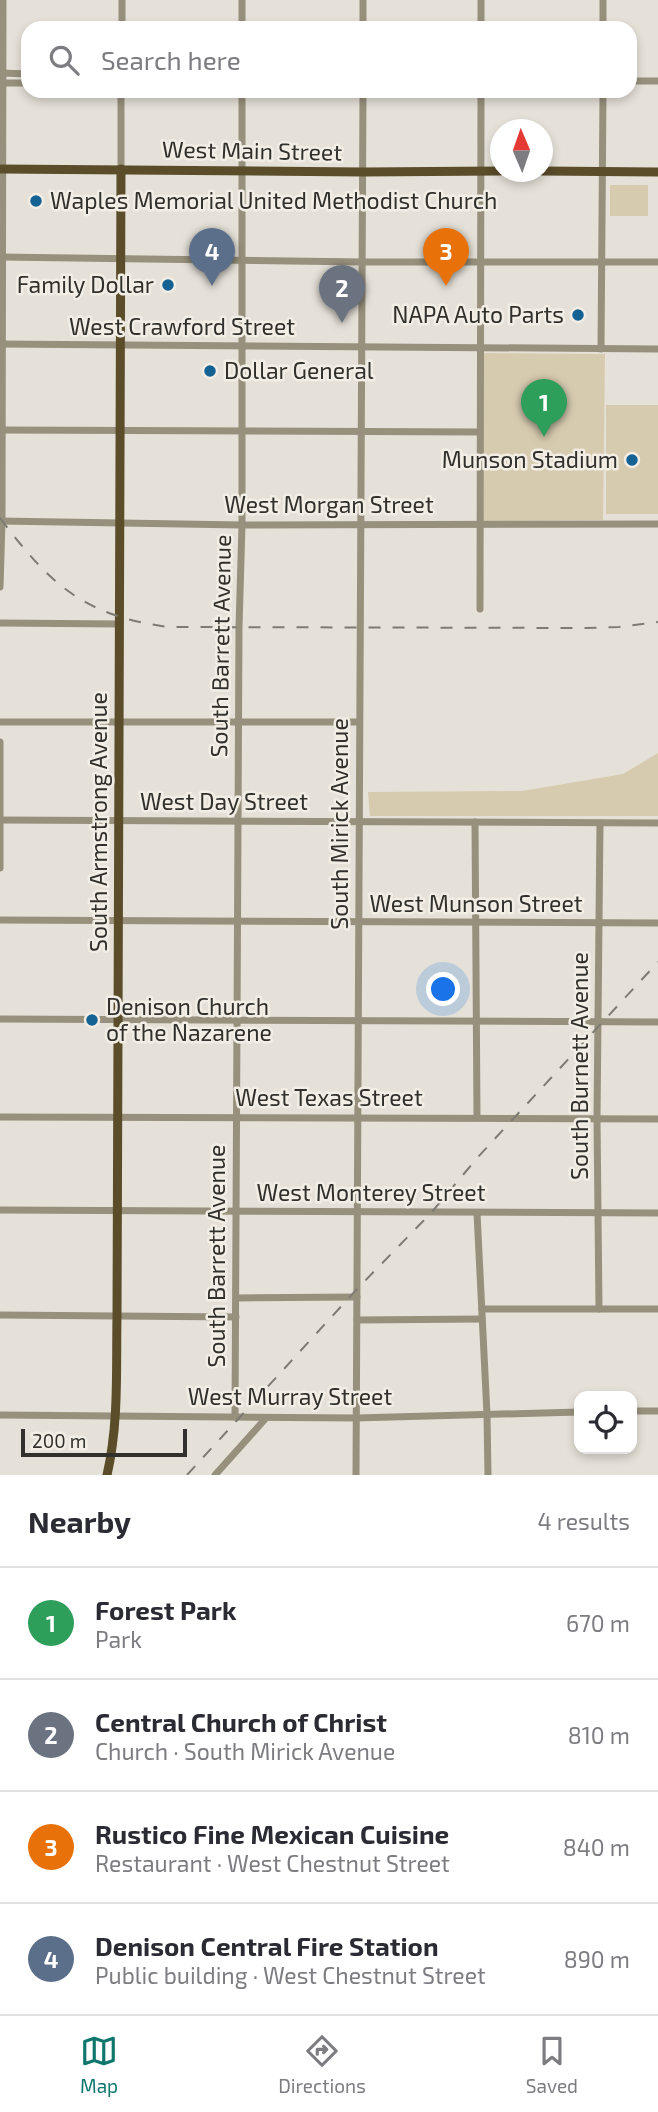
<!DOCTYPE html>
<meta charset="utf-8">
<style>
:root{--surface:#fff;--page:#f2f2f3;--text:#2b2b33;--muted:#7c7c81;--line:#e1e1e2;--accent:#0f766e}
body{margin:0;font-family:"Exo 2",sans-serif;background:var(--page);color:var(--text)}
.controls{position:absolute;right:21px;bottom:21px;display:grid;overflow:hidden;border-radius:14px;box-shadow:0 4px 10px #0003}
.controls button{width:63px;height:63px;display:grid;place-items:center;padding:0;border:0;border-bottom:2px solid var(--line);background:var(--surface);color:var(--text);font:35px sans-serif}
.compass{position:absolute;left:490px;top:119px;width:63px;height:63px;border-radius:50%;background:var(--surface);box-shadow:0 4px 10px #0003;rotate:358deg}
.scale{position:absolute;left:21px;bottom:18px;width:166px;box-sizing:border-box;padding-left:7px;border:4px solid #31302c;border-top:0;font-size:19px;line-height:24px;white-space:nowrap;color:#31302c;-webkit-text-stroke:5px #f2eee5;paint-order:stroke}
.you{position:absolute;left:444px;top:990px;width:24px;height:24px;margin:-18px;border:5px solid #fff;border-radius:50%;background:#1a73e8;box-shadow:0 0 0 10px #1a73e833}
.badge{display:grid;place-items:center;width:46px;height:46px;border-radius:50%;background:var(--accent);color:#fff;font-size:23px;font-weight:700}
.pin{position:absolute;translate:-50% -58px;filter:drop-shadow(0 2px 4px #0008)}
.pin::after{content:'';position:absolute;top:37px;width:24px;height:21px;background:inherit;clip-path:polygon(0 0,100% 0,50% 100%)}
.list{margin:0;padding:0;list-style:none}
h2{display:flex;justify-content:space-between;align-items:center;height:91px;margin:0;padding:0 28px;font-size:30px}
h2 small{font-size:23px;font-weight:400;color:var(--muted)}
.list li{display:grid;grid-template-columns:46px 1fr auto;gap:21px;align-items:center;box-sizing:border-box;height:112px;padding:0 28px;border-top:2px solid var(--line)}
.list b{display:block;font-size:26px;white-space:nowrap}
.list p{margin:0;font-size:23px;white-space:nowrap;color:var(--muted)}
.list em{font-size:23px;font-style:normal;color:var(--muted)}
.icon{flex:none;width:38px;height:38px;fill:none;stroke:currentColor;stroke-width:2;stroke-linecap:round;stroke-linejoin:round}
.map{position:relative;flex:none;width:658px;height:1475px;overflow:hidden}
.search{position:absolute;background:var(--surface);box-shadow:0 4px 10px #0003;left:21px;right:21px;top:21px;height:77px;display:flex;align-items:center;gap:18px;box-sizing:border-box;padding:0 24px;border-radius:21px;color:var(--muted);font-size:26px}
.sheet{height:539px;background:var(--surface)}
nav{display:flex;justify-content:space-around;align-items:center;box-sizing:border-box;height:98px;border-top:2px solid var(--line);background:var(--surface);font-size:19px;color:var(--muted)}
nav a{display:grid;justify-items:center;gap:4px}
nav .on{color:var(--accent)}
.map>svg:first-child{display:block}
.green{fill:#d6cbaf}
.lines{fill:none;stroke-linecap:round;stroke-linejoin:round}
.minor{stroke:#97907c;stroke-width:7}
.major{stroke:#5b4d2a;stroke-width:9}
.rail{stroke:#7d7b74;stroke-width:2;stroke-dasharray:12 12;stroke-linecap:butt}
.poi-dot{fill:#146194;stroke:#f2eee5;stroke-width:2.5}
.labels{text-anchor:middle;stroke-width:5;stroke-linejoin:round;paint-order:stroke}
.street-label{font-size:23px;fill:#31302c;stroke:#f2eee5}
.poi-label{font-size:23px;fill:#31302c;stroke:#f2eee5;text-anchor:start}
</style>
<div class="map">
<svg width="658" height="1475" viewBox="0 0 658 1475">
<rect width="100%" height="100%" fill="#e5e1d8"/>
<g class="green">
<rect x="610" y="185" width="38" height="31"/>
<path d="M483,353L605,354L603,520L483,521Z"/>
<rect x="606" y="405" width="52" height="109"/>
<path d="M658,753V816H370L368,792L522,791L623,774Z"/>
</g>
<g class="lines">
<g class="minor">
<path d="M122,28V0"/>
<path d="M242,28V0"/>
<path d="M363,28V0"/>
<path d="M481,28V0"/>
<path d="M603,28V0"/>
<path d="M1,73L28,74"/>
<path d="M630,81H658"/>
<path d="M1,83H28"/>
<path d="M121,169V91"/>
<path d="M0,257L363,262H658"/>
<path d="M0,344L658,349"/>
<path d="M601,349L603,91"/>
<path d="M1,430L479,432"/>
<path d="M0,521L242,525L658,524"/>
<path d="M0,587L2,521L3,0"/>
<path d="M480,609L481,91"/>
<path d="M0,623L119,624"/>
<path d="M0,722H359"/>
<path d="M0,742V868"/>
<path d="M0,820L658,823"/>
<path d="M475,822L477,1117"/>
<path d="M0,920L658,923"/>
<path d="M0,1019L658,1022"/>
<path d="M0,1117L658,1119"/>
<path d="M0,1210L658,1213"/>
<path d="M477,1213L487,1414L488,1475"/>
<path d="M237,1298L357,1297"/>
<path d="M482,1309H658"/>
<path d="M599,1309L597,1118L600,823"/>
<path d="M0,1315L236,1317"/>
<path d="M357,1320L482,1319"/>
<path d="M632,1411H658"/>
<path d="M0,1415L356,1418L579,1412"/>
<path d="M235,1417L239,627L242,525V91"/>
<path d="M215,1475L266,1418"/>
<path d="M356,1475L363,91"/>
</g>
<g class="major">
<path d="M0,169L363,172L500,171"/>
<path d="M542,171L658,172"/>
<path d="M107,1475C119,1423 116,1370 117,1316L121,169"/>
</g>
<g class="rail">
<path d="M0,518C50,584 83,616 169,627L585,628L619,627L658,622"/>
<path d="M187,1475L357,1289L431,1213L478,1157L658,962"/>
</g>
</g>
<g class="poi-dot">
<circle cx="36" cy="201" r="7"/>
<circle cx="168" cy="285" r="7"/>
<circle cx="578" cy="315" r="7"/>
<circle cx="210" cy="371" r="7"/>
<circle cx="632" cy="460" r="7"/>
<circle cx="92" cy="1020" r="7"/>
</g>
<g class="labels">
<g class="street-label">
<text transform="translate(252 151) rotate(1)" y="8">West Main Street</text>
<text x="182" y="335">West Crawford Street</text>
<text x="329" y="513">West Morgan Street</text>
<text transform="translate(221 646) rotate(-89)" y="8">South Barrett Avenue</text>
<text x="224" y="810">West Day Street</text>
<text transform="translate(99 822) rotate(-90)" y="8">South Armstrong Avenue</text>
<text transform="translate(340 824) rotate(-90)" y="8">South Mirick Avenue</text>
<text x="476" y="912">West Munson Street</text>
<text transform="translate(580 1066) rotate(-90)" y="8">South Burnett Avenue</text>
<text x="329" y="1106">West Texas Street</text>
<text x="371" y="1201">West Monterey Street</text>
<text transform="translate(217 1256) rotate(-90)" y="8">South Barrett Avenue</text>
<text x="290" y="1405">West Murray Street</text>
</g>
<g class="poi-label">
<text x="50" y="209">Waples Memorial United Methodist Church</text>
<text x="154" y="293" text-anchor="end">Family Dollar</text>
<text x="564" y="323" text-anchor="end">NAPA Auto Parts</text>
<text x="224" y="379">Dollar General</text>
<text x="618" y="468" text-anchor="end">Munson Stadium</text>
<text x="106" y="1015">Denison Church<tspan x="106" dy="26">of the Nazarene</tspan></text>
</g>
</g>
</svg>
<div class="controls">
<button><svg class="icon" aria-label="locate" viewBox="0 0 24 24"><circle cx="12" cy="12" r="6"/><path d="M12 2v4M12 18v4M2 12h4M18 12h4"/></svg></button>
</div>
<svg class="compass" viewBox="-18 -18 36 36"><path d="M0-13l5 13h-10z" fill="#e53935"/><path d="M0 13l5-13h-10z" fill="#7c7c81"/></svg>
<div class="scale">200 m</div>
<div class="you"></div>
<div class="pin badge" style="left:544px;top:437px;background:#2e9e5b">1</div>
<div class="pin badge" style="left:342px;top:323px;background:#6b7280">2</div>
<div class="pin badge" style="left:446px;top:286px;background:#e8710a">3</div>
<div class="pin badge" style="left:212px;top:286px;background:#5c6f8a">4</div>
<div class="search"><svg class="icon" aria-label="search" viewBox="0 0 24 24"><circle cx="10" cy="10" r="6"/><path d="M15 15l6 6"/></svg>Search here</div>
</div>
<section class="sheet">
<h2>Nearby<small>4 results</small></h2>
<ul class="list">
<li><span class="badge" style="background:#2e9e5b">1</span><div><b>Forest Park</b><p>Park</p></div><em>670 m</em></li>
<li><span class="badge" style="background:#6b7280">2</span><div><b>Central Church of Christ</b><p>Church · South Mirick Avenue</p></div><em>810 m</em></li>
<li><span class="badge" style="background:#e8710a">3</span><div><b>Rustico Fine Mexican Cuisine</b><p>Restaurant · West Chestnut Street</p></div><em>840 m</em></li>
<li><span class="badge" style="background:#5c6f8a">4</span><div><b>Denison Central Fire Station</b><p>Public building · West Chestnut Street</p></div><em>890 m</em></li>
</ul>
</section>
<nav>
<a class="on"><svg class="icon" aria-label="map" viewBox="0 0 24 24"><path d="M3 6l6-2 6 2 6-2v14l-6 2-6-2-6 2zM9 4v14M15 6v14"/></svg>Map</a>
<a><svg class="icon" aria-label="directions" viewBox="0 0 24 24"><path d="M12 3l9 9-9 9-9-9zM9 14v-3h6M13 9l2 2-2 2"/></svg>Directions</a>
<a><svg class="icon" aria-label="saved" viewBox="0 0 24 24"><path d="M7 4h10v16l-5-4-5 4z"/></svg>Saved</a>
</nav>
